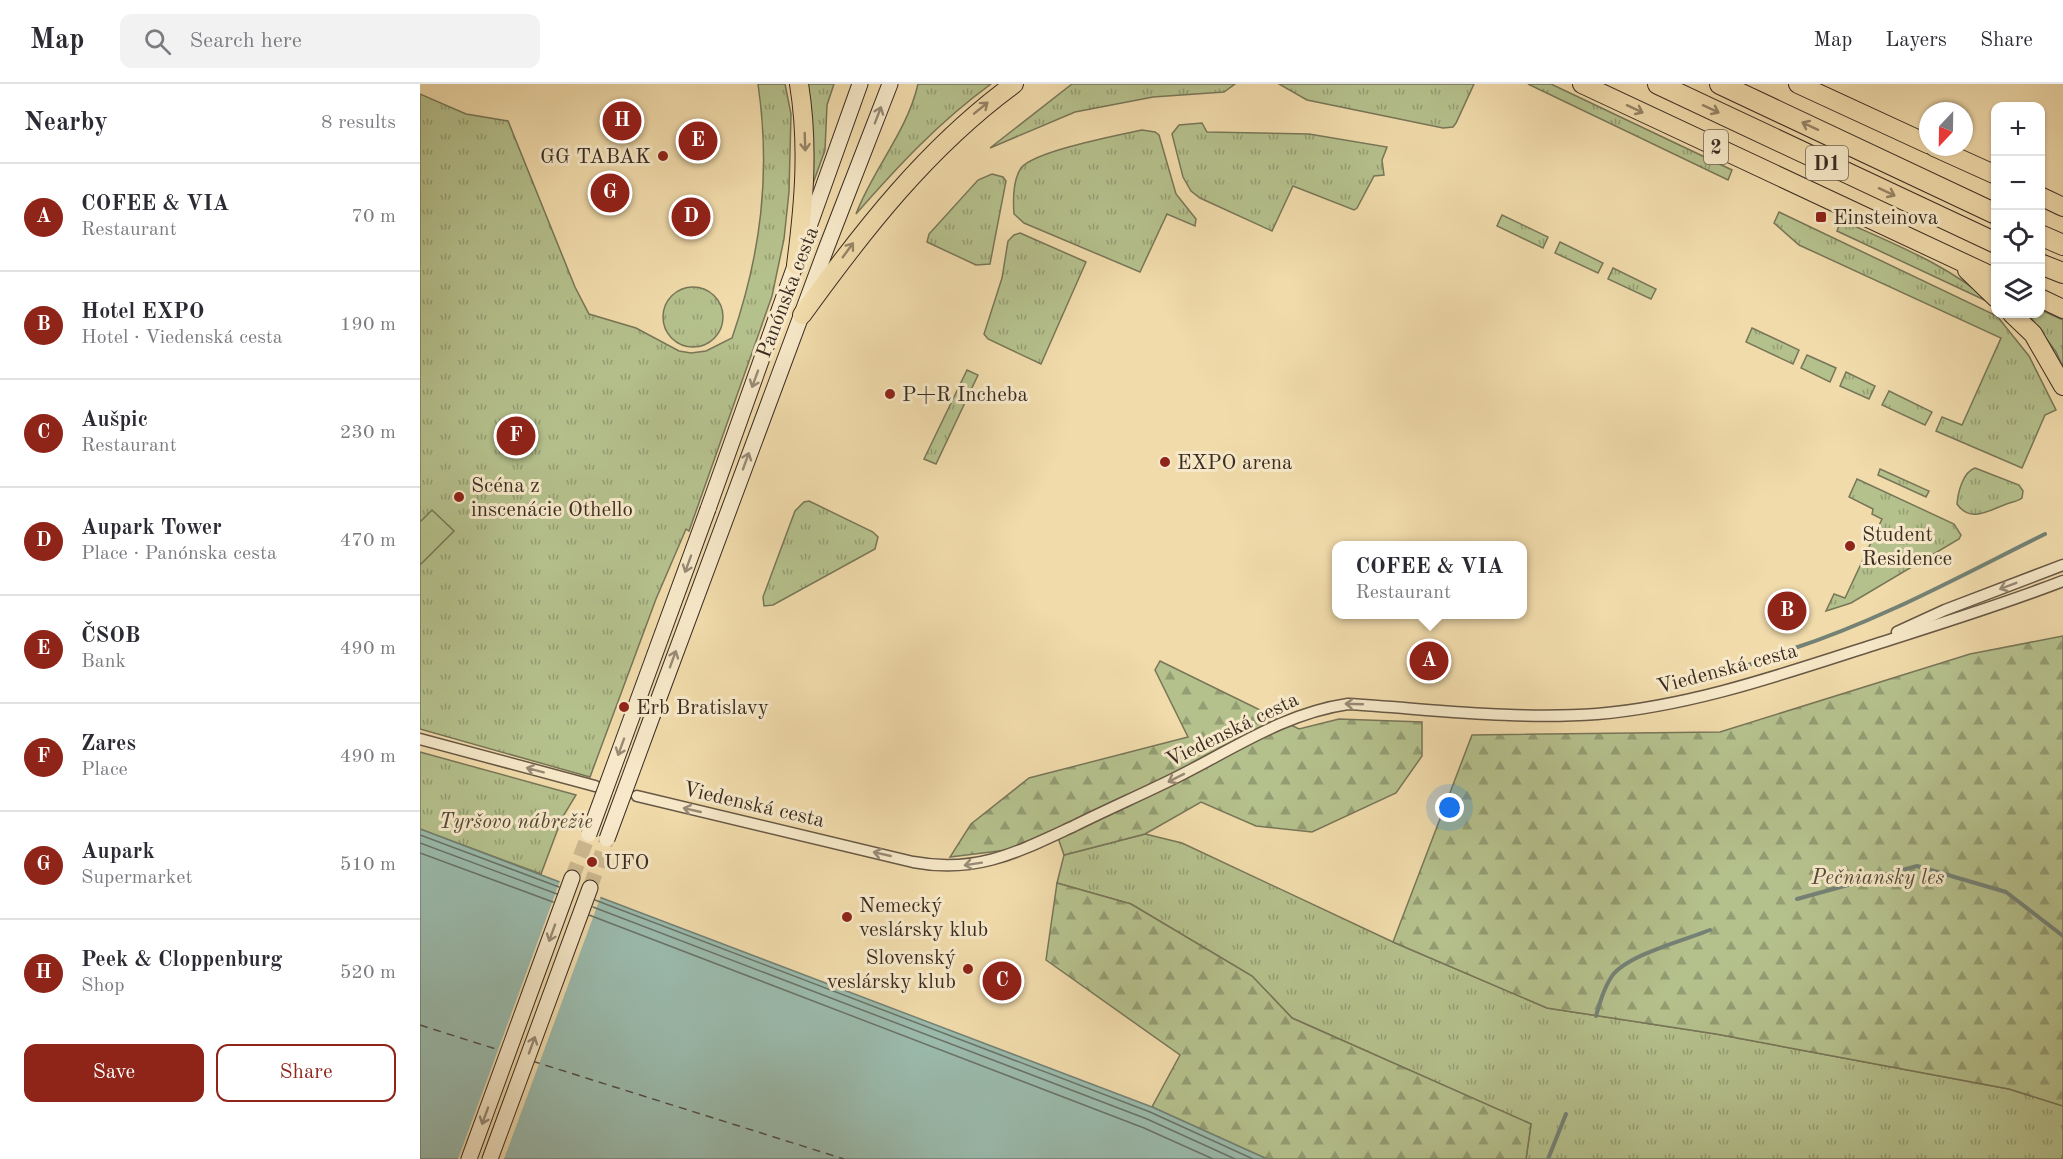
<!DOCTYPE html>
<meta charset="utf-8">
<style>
:root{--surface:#fff;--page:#f2f2f3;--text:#2b2b33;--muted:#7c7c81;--line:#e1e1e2;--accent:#8f2418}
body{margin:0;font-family:"Old Standard TT",serif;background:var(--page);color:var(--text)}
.controls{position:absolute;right:18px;top:18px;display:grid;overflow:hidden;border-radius:12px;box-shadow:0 2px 4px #0004}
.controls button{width:54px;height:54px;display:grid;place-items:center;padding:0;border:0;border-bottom:2px solid var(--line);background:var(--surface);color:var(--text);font:30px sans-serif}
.compass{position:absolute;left:1499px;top:18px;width:54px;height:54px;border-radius:50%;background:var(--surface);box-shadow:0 2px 4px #0004;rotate:202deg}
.you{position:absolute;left:1030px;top:724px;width:21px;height:21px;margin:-15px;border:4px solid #fff;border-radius:50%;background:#1a73e8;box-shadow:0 0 0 9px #1a73e833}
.badge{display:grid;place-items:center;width:39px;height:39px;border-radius:50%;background:var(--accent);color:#fff;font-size:20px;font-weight:700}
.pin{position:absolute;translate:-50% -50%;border:3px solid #fff;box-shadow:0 2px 6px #0006}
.popup{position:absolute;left:912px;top:457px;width:195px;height:78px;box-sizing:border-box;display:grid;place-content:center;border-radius:12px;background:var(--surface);filter:drop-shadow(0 2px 4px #0005);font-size:20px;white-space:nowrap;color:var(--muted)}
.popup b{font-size:22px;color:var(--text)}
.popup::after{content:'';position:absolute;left:50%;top:100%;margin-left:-12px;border:12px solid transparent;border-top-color:var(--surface)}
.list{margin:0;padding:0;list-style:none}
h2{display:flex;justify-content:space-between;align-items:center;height:78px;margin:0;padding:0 24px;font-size:26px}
h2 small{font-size:20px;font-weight:400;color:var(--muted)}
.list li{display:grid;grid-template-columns:39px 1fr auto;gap:18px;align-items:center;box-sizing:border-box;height:108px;padding:0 24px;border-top:2px solid var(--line)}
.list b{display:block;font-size:22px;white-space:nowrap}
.list p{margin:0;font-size:20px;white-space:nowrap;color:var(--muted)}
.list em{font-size:20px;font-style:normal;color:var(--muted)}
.actions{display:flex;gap:12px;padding:18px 24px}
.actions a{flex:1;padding:14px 0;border:2px solid var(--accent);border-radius:12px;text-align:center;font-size:21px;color:var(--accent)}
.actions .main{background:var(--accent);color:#fff}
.icon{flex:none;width:33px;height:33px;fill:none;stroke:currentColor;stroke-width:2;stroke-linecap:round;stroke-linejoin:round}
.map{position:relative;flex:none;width:1643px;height:1075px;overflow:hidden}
header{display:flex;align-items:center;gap:36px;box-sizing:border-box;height:84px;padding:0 30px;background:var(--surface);border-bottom:2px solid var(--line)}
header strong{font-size:28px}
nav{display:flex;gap:33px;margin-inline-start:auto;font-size:21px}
.search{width:420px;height:54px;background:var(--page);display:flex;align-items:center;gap:15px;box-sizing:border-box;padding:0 21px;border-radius:12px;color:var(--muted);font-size:22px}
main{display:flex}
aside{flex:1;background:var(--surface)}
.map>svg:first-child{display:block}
.grass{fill:url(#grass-tufts);stroke:#787658;stroke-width:1.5}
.forest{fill:url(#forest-firs);stroke:#787658;stroke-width:1.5}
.garden{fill:#b5c18d;stroke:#787658;stroke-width:1.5}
.water{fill:#9bbbad;stroke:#748276;stroke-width:1.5}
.pier{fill:#f1dbab}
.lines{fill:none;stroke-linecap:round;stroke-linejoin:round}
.shore{stroke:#6a7468;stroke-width:1.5}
.stream{stroke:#748276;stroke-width:4}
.ferry{stroke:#525046;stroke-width:1.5;stroke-dasharray:8 6;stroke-linecap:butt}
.secondary-tunnel{stroke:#ccb890;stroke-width:15;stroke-dasharray:15 8;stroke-linecap:butt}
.minor-casing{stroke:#685845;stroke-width:13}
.secondary-casing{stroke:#3a2c23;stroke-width:17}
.primary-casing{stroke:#3a2c23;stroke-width:20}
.motorway-casing{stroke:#3a2c23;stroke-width:22}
.minor{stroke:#f6e8c8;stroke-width:10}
.secondary{stroke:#f6e8c8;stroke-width:15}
.primary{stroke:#f1dbab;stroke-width:18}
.motorway{stroke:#f1dbab;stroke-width:20}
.secondary-bridge-casing{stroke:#3a2c23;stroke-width:17;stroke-linecap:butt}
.secondary-bridge{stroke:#f6e8c8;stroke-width:15}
.oneway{stroke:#968467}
.oneway2{stroke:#988a76}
.poi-dot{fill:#8f2418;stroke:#f6e8c8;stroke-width:2}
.labels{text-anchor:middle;stroke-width:6;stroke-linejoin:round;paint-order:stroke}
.shield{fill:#f6e8c8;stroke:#726454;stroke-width:1.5}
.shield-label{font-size:20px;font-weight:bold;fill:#3a2c23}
.poi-label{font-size:21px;fill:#3a2c23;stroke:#f6e8c8;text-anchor:start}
.street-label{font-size:21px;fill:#3a2c23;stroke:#f6e8c8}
.park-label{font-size:21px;font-style:italic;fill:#534a38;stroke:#f6e8c8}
</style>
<header>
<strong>Map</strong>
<div class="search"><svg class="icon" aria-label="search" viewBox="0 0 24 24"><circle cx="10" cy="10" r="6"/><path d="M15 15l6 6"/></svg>Search here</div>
<nav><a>Map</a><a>Layers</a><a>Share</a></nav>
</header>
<main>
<aside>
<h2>Nearby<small>8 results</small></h2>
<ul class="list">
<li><span class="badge">A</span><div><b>COFEE &amp; VIA</b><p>Restaurant</p></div><em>70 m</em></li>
<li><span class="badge">B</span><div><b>Hotel EXPO</b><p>Hotel · Viedenská cesta</p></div><em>190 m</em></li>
<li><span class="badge">C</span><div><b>Aušpic</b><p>Restaurant</p></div><em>230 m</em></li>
<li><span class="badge">D</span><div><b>Aupark Tower</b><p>Place · Panónska cesta</p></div><em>470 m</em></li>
<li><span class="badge">E</span><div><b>ČSOB</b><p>Bank</p></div><em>490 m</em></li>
<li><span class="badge">F</span><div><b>Zares</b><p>Place</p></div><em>490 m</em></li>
<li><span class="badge">G</span><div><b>Aupark</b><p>Supermarket</p></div><em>510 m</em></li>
<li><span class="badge">H</span><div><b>Peek &amp; Cloppenburg</b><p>Shop</p></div><em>520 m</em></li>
</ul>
<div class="actions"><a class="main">Save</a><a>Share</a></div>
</aside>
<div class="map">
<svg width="1643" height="1075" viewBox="0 0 1643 1075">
<defs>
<pattern id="grass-tufts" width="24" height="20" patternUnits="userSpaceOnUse" patternTransform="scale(1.5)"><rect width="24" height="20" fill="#b5c18d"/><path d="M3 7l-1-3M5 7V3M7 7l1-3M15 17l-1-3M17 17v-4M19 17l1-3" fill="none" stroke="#949d73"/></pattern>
<pattern id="forest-firs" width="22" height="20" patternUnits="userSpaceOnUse" patternTransform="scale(1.5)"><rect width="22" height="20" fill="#b5c18d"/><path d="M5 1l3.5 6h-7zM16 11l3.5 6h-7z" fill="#949d73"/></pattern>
</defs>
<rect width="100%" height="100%" fill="#f1dbab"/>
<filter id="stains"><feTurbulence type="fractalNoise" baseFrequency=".00333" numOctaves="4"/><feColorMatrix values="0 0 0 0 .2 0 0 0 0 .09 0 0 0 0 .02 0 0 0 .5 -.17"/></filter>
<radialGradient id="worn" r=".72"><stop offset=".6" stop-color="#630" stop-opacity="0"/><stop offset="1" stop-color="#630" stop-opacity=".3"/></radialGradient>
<g class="grass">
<path d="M338,0H365L371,30L369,108L364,155L352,212L269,447L266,445L236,515L170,693L0,645V10L46,30L88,37L155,203L169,230L216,244L259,267L271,269L286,267L312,254C341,170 351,89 338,0Z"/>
<path d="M386,0H414L407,21L405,66L391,105Z"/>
<path d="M498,0H571C519,38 478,82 436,130C453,85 487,48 498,0Z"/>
<path d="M652,0H815L804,8L733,13L655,28L570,64Z"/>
<path d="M859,0H1054L1036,39L1033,43L1023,44L887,16Z"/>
<path d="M1108,0H1131L1312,86L1308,96Z"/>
<path d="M782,39L787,48L889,50L967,63L962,76L964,91L954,92L937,124L934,126L873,102L852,147L780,114L771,107L763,93L752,50L759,41Z"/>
<path d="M722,46L735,48L739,51L756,110L776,135L775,142L747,130L720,188L604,139L594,130C593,117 593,96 601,84C614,67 699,51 722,46Z"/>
<path d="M572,90L583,93L586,97L570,180L556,181L507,158L509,150L558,96Z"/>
<path d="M1359,128L1577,232L1609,272L1636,326L1625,331L1602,384L1516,347L1522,333L1542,341L1581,254L1379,161L1354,139Z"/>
<path d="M1082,131L1128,153L1123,164L1077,142Z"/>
<path d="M1421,136C1474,160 1529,181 1573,220L1417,147Z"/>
<path d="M600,149L666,178L621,280L568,255L564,250L582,194L588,157L594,151Z"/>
<path d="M1140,158L1183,179L1178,189L1135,169Z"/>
<path d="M1193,184L1236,205L1231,215L1188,195Z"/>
<circle cx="273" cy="233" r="30"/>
<path d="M1621,226L1643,236V283L1636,268L1608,230H1620Z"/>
<path d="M1332,244L1379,266L1373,280L1326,258Z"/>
<path d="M1387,271L1416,284L1410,298L1381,284Z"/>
<path d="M547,286L558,291L516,380L504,375Z"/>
<path d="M1426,288L1455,302L1449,315L1420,302Z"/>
<path d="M1469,307L1512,328L1505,341L1462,321Z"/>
<path d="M1555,384L1599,401L1603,407L1602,414C1597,418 1590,418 1584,421C1568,427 1550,439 1537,420C1538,408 1543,388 1555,384Z"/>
<path d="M1460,385L1509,407L1506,413L1458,391Z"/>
<path d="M1437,395L1534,440L1541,451L1539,455L1431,519L1406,527L1414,510L1425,514L1462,435L1452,430L1453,425L1429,413Z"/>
<path d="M389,417L453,448L458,453L455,465L353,521L344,522L343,513L375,427L384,418Z"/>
<path d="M0,668L156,711L142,734L121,790L0,745Z"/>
<path d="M725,750L762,759L973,858L1127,924L1296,950L1589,1005L1643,1022V1075H1106L1111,1040L872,934L832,892L711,820L637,799L644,771Z"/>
</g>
<g class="forest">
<path d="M1643,552V1022L1589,1005L1296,950L1127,924L973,858L1052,651L1300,648L1550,570Z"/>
<path d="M740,577L879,645L919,635L1002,638V672L976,709L892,748L836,742L781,718L725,750L644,771L635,745L587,766L530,773L551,740L609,694L768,653L735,586Z"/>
<path d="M637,799L711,820L832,892L872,934L1111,1040L1106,1075H847L732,1023L760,971L626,876Z"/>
</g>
<path class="garden" d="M12,426L34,447L0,481V438Z"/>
<path class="water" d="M0,745L732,1023L847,1075H0Z"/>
<path class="pier" d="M141,794L182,809L84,1075H38Z"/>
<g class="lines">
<g class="shore">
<path d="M0,751L139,803"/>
<path d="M0,759L137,810"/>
<path d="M0,769L133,818"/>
<path d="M175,816L730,1028L833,1075"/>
<path d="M173,823L727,1035L815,1075"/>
<path d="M169,831L724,1044L793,1075"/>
</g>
<g class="stream">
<path d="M1372,565C1461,536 1542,491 1625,450"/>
<path d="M1266,601L1344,576"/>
<path d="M1377,815L1497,782L1586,808L1643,852"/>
<path d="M1176,932C1180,918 1184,904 1192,892C1207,871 1265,856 1290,846"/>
<path d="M1128,1075L1146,1030"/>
</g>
<g class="ferry">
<path d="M0,941L82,967"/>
<path d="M112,977L424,1075"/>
</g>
<g class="secondary-tunnel">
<path d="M152,794L169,750"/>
<path d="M170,804L187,755"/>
</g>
<g class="minor-casing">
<g id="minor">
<path d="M1477,548L1525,526L1643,481"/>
<path d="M0,655L175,702"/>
<path d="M217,712L493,778C557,790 598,768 654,742C688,725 723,710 757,693C813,665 865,629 928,620C1010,625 1094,636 1177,630C1269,622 1354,593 1441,565C1509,543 1576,523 1643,497"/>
</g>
</g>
<g class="secondary-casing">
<g id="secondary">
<path d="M288,425L440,0"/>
<path d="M233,630L406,165L470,0"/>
<path d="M49,1075L152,794"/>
<path d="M70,1075L170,804"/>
</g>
</g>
<g class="primary-casing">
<g id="primary">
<path d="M1162,0L1576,194"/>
<path d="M1378,0L1508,60"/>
<path d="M1514,63L1576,91"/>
<path d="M1620,112L1643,123"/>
<path d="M376,181C384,120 389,61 379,0"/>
<path d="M1547,186L1576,214"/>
<path d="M1620,214L1643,225"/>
<path d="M1592,230L1613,250L1643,302"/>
<path d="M382,231C444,145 508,63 594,0"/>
</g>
</g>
<g class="motorway-casing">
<g id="motorway">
<path d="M1238,0L1576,159"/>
<path d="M1300,0L1576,130"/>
<path d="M1620,151L1643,161"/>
<path d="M1620,180L1643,189"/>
</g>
</g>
<use href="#minor" class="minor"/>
<use href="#secondary" class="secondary"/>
<use href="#primary" class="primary"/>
<use href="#motorway" class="motorway"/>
<g class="secondary-bridge-casing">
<g id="secondary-bridge">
<path d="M169,750L288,425"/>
<path d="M187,755L233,630"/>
</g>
</g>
<use href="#secondary-bridge" class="secondary-bridge"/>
</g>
<defs><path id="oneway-shaft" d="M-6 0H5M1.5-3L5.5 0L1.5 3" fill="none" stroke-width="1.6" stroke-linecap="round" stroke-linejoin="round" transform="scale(1.5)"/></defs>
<g class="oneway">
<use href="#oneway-shaft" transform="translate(561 24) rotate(-39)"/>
<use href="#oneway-shaft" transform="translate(1215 25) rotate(25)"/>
<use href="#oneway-shaft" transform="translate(1291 25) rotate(25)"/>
<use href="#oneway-shaft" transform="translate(1390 42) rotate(-155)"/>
<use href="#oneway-shaft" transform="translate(385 58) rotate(88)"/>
<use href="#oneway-shaft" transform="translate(1467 108) rotate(25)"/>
<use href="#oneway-shaft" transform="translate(428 166) rotate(-54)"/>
</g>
<g class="oneway2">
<use href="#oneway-shaft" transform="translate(458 31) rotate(-69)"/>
<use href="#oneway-shaft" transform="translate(335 295) rotate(110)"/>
<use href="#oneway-shaft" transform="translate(326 377) rotate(-70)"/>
<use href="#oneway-shaft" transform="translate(268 480) rotate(110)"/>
<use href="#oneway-shaft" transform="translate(1588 502) rotate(159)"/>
<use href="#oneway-shaft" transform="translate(253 575) rotate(-70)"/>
<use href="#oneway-shaft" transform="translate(934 620) rotate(-178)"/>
<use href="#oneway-shaft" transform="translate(201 663) rotate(110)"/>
<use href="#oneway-shaft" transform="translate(115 686) rotate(-165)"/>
<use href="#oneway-shaft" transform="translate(756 694) rotate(153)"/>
<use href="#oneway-shaft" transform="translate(272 726) rotate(-167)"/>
<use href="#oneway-shaft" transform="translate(462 770) rotate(-167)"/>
<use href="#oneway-shaft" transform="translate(553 780) rotate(171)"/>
<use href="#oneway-shaft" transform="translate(132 849) rotate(110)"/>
<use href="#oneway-shaft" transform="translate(112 961) rotate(-70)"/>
<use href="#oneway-shaft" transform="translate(65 1032) rotate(110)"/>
</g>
<g class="poi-dot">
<circle cx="243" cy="72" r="6"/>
<rect x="1395" y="127" width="12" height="12" rx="3"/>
<circle cx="470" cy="310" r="6"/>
<circle cx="745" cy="378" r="6"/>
<circle cx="39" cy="413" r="6"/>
<circle cx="1430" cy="462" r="6"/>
<circle cx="204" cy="623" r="6"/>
<circle cx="172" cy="778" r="6"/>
<circle cx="427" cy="833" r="6"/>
<circle cx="548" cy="885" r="6"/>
</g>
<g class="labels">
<g class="shield">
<rect x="1284" y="46" width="24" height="34" rx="4.5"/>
<rect x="1386" y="62" width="42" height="34" rx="4.5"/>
</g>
<g class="shield-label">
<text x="1296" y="70">2</text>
<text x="1407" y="86">D1</text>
</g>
<g class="poi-label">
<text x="231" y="79" text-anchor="end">GG TABAK</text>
<text x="1413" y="140">Einsteinova</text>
<text x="482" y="317">P+R Incheba</text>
<text x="757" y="385">EXPO arena</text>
<text x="51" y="408">Scéna z<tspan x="51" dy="24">inscenácie Othello</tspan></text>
<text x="1442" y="457">Student<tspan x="1442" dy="24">Residence</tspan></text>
<text x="216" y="630">Erb Bratislavy</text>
<text x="184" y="785">UFO</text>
<text x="439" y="828">Nemecký<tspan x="439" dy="24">veslársky klub</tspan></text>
<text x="536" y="880" text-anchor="end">Slovenský<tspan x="536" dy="24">veslársky klub</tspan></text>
</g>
<g class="street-label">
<text transform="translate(367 208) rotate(-69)" y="7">Panónska cesta</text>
<text transform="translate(1307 584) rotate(-15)" y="7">Viedenská cesta</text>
<text transform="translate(812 645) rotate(-26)" y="7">Viedenská cesta</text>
<text transform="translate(334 720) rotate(13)" y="7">Viedenská cesta</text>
</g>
<g class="park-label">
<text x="96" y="744">Tyršovo nábrežie</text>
<text x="1458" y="800">Pečniansky les</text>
</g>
</g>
<rect width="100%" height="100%" filter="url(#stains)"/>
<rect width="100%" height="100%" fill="url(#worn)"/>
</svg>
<div class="controls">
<button>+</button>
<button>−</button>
<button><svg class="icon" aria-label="locate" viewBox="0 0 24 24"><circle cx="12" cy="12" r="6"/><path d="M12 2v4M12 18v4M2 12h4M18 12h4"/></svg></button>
<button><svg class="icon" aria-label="layers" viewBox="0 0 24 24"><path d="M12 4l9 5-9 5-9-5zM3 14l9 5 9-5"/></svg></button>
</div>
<svg class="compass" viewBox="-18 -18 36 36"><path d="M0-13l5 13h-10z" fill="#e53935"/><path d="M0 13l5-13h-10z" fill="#7c7c81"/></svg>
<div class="you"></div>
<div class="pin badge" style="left:1009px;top:577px">A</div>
<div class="popup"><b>COFEE &amp; VIA</b>Restaurant</div>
<div class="pin badge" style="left:1367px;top:527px">B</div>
<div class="pin badge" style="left:582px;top:897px">C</div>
<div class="pin badge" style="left:271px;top:133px">D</div>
<div class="pin badge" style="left:278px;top:57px">E</div>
<div class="pin badge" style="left:96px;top:352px">F</div>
<div class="pin badge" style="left:190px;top:109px">G</div>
<div class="pin badge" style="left:202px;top:37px">H</div>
</div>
</main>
